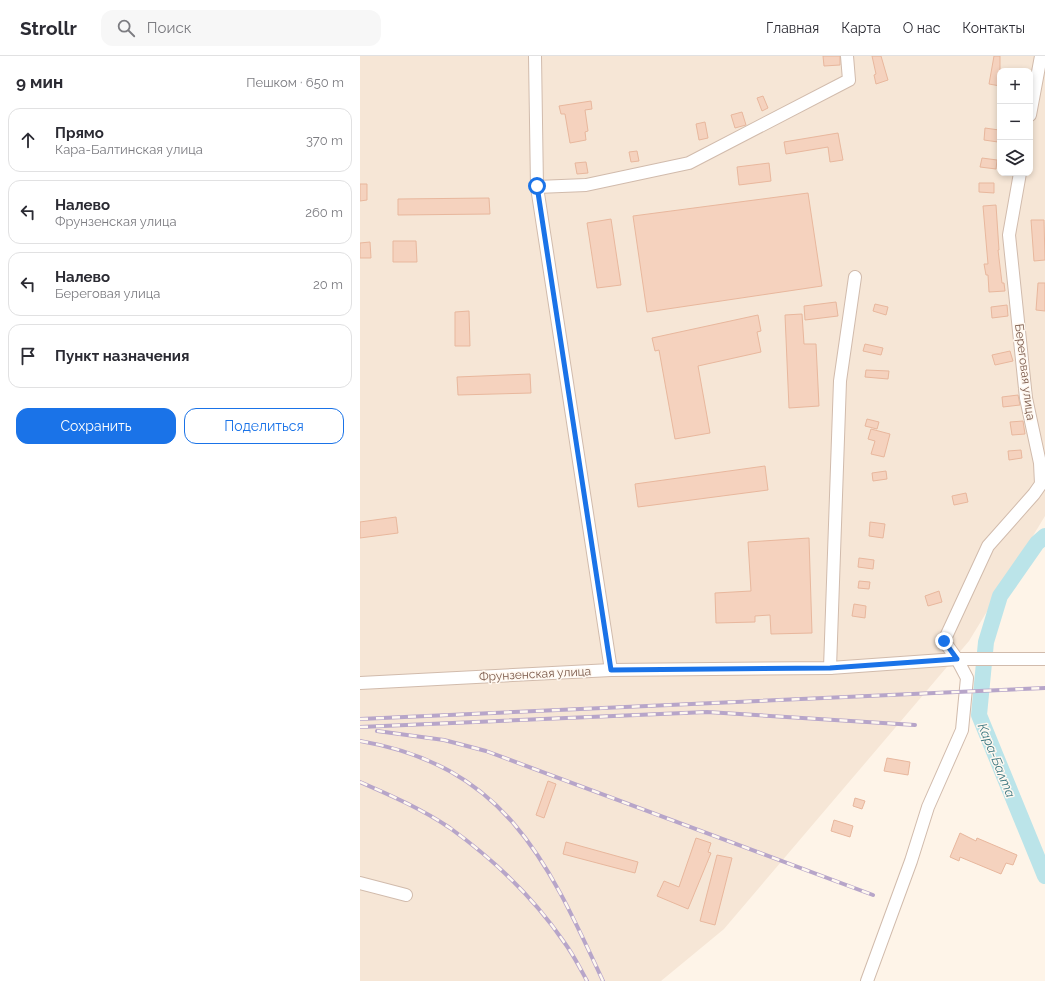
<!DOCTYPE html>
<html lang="ru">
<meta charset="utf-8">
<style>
:root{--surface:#fff;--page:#f7f7f7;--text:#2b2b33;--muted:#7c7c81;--line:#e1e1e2;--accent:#1a73e8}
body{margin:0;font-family:Raleway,sans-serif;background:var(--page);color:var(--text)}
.controls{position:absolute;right:12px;top:12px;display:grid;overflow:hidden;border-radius:8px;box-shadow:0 2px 6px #0003}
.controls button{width:36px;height:36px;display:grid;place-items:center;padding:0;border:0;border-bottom:1px solid var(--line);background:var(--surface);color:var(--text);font:20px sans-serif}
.stop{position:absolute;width:12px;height:12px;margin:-9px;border:3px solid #1a73e8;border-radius:50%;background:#fff}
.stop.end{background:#1a73e8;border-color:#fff;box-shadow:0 1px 4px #0008}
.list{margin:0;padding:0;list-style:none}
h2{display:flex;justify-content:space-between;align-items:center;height:52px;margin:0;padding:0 16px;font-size:17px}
h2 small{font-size:13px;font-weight:400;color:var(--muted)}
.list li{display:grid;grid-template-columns:26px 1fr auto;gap:12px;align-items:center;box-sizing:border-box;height:64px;margin:0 8px 8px;padding:0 8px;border:1px solid var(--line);border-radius:12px}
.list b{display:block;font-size:15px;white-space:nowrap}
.list p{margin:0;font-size:13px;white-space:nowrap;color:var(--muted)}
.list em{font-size:13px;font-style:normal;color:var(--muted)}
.actions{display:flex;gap:8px;padding:12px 16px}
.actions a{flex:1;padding:9px 0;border:1px solid var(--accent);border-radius:12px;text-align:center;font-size:14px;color:var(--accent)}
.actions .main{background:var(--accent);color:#fff}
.icon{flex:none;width:22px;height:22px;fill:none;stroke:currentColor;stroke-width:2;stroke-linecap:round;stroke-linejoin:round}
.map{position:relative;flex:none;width:685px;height:925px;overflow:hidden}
header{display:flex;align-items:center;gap:24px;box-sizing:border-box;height:56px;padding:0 20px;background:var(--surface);border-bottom:1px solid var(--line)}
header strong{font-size:19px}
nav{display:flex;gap:22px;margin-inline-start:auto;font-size:14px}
.search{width:280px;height:36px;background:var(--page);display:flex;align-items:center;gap:10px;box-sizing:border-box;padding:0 14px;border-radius:12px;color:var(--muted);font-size:15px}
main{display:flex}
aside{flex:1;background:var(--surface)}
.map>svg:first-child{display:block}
.residential{fill:#f6e6d6;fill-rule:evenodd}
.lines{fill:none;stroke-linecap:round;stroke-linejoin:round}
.river{stroke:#bbe4e9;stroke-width:16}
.building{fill:#f5d2be;stroke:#e8b79d}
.minor-casing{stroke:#d1bbac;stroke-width:14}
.minor{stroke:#fff;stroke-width:12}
.rail-casing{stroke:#b7a5c9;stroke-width:4}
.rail{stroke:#fff8f0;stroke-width:2.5;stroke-dasharray:8;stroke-linecap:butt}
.route{stroke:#1a73e8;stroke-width:5}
.labels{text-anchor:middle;stroke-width:3;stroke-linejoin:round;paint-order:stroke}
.street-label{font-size:12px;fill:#7a594a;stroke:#fff8f0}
.water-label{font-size:13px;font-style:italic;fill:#3c7780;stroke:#fff8f0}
</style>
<header>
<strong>Strollr</strong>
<div class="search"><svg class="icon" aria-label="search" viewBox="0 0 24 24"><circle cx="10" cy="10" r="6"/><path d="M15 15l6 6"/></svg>Поиск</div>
<nav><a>Главная</a><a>Карта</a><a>О нас</a><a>Контакты</a></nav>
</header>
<main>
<aside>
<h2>9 мин<small>Пешком · 650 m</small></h2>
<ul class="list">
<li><svg class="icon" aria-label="ahead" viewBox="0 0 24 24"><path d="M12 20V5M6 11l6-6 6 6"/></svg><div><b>Прямо</b><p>Кара-Балтинская улица</p></div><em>370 m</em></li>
<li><svg class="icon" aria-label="left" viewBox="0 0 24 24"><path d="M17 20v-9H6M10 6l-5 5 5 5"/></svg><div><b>Налево</b><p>Фрунзенская улица</p></div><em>260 m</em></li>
<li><svg class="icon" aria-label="left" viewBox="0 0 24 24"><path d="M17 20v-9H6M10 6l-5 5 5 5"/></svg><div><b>Налево</b><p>Береговая улица</p></div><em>20 m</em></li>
<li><svg class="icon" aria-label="arrive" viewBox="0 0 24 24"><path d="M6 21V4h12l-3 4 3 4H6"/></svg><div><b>Пункт назначения</b></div></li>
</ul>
<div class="actions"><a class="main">Сохранить</a><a>Поделиться</a></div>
</aside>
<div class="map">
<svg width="685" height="925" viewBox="0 0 685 925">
<rect width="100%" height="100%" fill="#fef4e8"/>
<path class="residential" d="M0,0H685V460L609,585L364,873L301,925H0ZM640,15H670V117H640Z"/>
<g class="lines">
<path class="river" d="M685,480L677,487L640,540L626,586L619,659L685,820"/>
</g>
<g class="building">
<path d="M463,0H480V9L464,10Z"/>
<path d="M512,0H521L528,24L516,28L514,19L516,18Z"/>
<path d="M634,0H640V30L629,28Z"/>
<path d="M403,40L408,52L402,55L397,42Z"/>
<path d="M231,45L232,53L225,54L228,75L225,76L226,84L210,87L205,58H201L199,50Z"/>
<path d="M382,56L386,69L375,72L371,59Z"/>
<path d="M345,66L348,82L339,84L336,68Z"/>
<path d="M625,72L639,74L638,86L624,84Z"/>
<path d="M478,77L483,104L470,106L468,91L426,98L424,86Z"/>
<path d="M277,95L279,105L271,106L269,96Z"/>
<path d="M622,102L637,104L636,113L620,111Z"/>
<path d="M226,106L228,117L217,118L215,107Z"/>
<path d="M409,107L411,125L379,129L377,111Z"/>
<path d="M619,127H634V137L619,136Z"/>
<path d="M0,128H7V144L0,145Z"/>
<path d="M448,137L462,230L287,256L273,160Z"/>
<path d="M129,142L130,158L38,159V143Z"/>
<path d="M636,149L639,194H638L642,227H644L645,235L629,236L628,219H626L624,208H628L623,150Z"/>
<path d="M251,163L261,229L237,232L227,167Z"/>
<path d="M671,164H684L685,204L674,205Z"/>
<path d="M33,185H56L57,206H33Z"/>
<path d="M10,186L11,202H0V187Z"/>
<path d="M678,227H685V255L676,254Z"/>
<path d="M476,246L478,260L445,264L444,250Z"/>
<path d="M515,248L528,251L526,259L513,255Z"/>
<path d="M647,249L648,260L632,262L631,251Z"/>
<path d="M109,255L110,290H95V256Z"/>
<path d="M442,258L444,288H456L459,350L429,352L425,259Z"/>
<path d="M398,259L401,275L397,276L401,296L338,310L350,377L315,383L299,294L295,295L292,282Z"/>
<path d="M505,288L523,292L521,299L503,295Z"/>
<path d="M650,295L653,305L635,309L632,299Z"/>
<path d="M506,314L529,315L528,323L505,321Z"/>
<path d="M170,318L171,337L98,339L97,321Z"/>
<path d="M658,339L660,349L643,351L642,341Z"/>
<path d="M507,363L519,366L517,373L505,370Z"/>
<path d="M663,365L665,378L652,379L650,366Z"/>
<path d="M511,373L530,378L524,401L511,398L515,385L508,383Z"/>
<path d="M661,394L662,402L649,404L648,395Z"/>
<path d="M405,410L408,434L278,451L275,428Z"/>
<path d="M526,415L527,423L513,425L512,417Z"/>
<path d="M606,437L608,446L594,449L592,440Z"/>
<path d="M36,461L38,477L0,482V466Z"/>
<path d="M510,466L525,468L523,482L509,480Z"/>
<path d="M449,482L452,577L411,578L410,559L395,560V566L356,567L355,537L391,535L388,486Z"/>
<path d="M499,502L514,504L513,513L498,511Z"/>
<path d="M499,525L510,526L509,533L498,532Z"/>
<path d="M579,535L582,546L568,550L565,540Z"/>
<path d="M494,548L506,550L505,562L492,560Z"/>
<path d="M527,702L550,706L548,719L524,715Z"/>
<path d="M188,725L196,728L184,762L176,759Z"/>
<path d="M495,742L505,745L502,753L493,750Z"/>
<path d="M474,764L493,770L490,781L471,775Z"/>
<path d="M600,777L616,785L617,782L657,799L653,809L646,807L641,818L600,801L599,805L590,801Z"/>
<path d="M336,782L351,787L348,796L351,797L328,853L297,840L304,825L319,831Z"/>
<path d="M206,786L278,806L275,817L203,798Z"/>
<path d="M357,799L372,802L355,869L340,865Z"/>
</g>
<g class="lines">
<g class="minor-casing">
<g id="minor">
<path d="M175,0L177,131L251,614"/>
<path d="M670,59L681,0"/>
<path d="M177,131L226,129L329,107L489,24L487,0"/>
<path d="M470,612L480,325L495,221"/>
<path d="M0,627L251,614L470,612L597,603H685"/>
<path d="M0,827L46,839"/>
<path d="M507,925L551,805L568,751L602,674L607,622L597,603L584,585L628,490L674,438L681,428L680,407L666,342L649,179L660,117"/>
</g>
</g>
<use href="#minor" class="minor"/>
<g class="rail-casing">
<g id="rail">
<path d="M0,663L685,632"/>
<path d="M0,671L347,656L555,669"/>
<path d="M17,675L84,684L126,695L513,839"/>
<path d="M0,685C145,710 187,804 243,925"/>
<path d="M0,726C30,739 62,753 90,772C133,803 174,842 204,886C213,898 220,912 227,925"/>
</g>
</g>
<use href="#rail" class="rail"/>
</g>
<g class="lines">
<path class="route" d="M177,130L251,614L470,612L597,603L584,585"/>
</g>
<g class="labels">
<g class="street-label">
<text transform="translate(665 316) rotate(83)" y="4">Береговая улица</text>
<text transform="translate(175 618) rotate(-3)" y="4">Фрунзенская улица</text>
</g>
<g class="water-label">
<text transform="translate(637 704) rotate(68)" y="5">Кара-Балта</text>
</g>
</g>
</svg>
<div class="controls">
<button>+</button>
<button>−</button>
<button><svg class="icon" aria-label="layers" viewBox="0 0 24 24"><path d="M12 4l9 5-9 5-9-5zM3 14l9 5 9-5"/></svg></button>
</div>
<div class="stop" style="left:177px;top:130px"></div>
<div class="stop end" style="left:584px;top:585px"></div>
</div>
</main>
